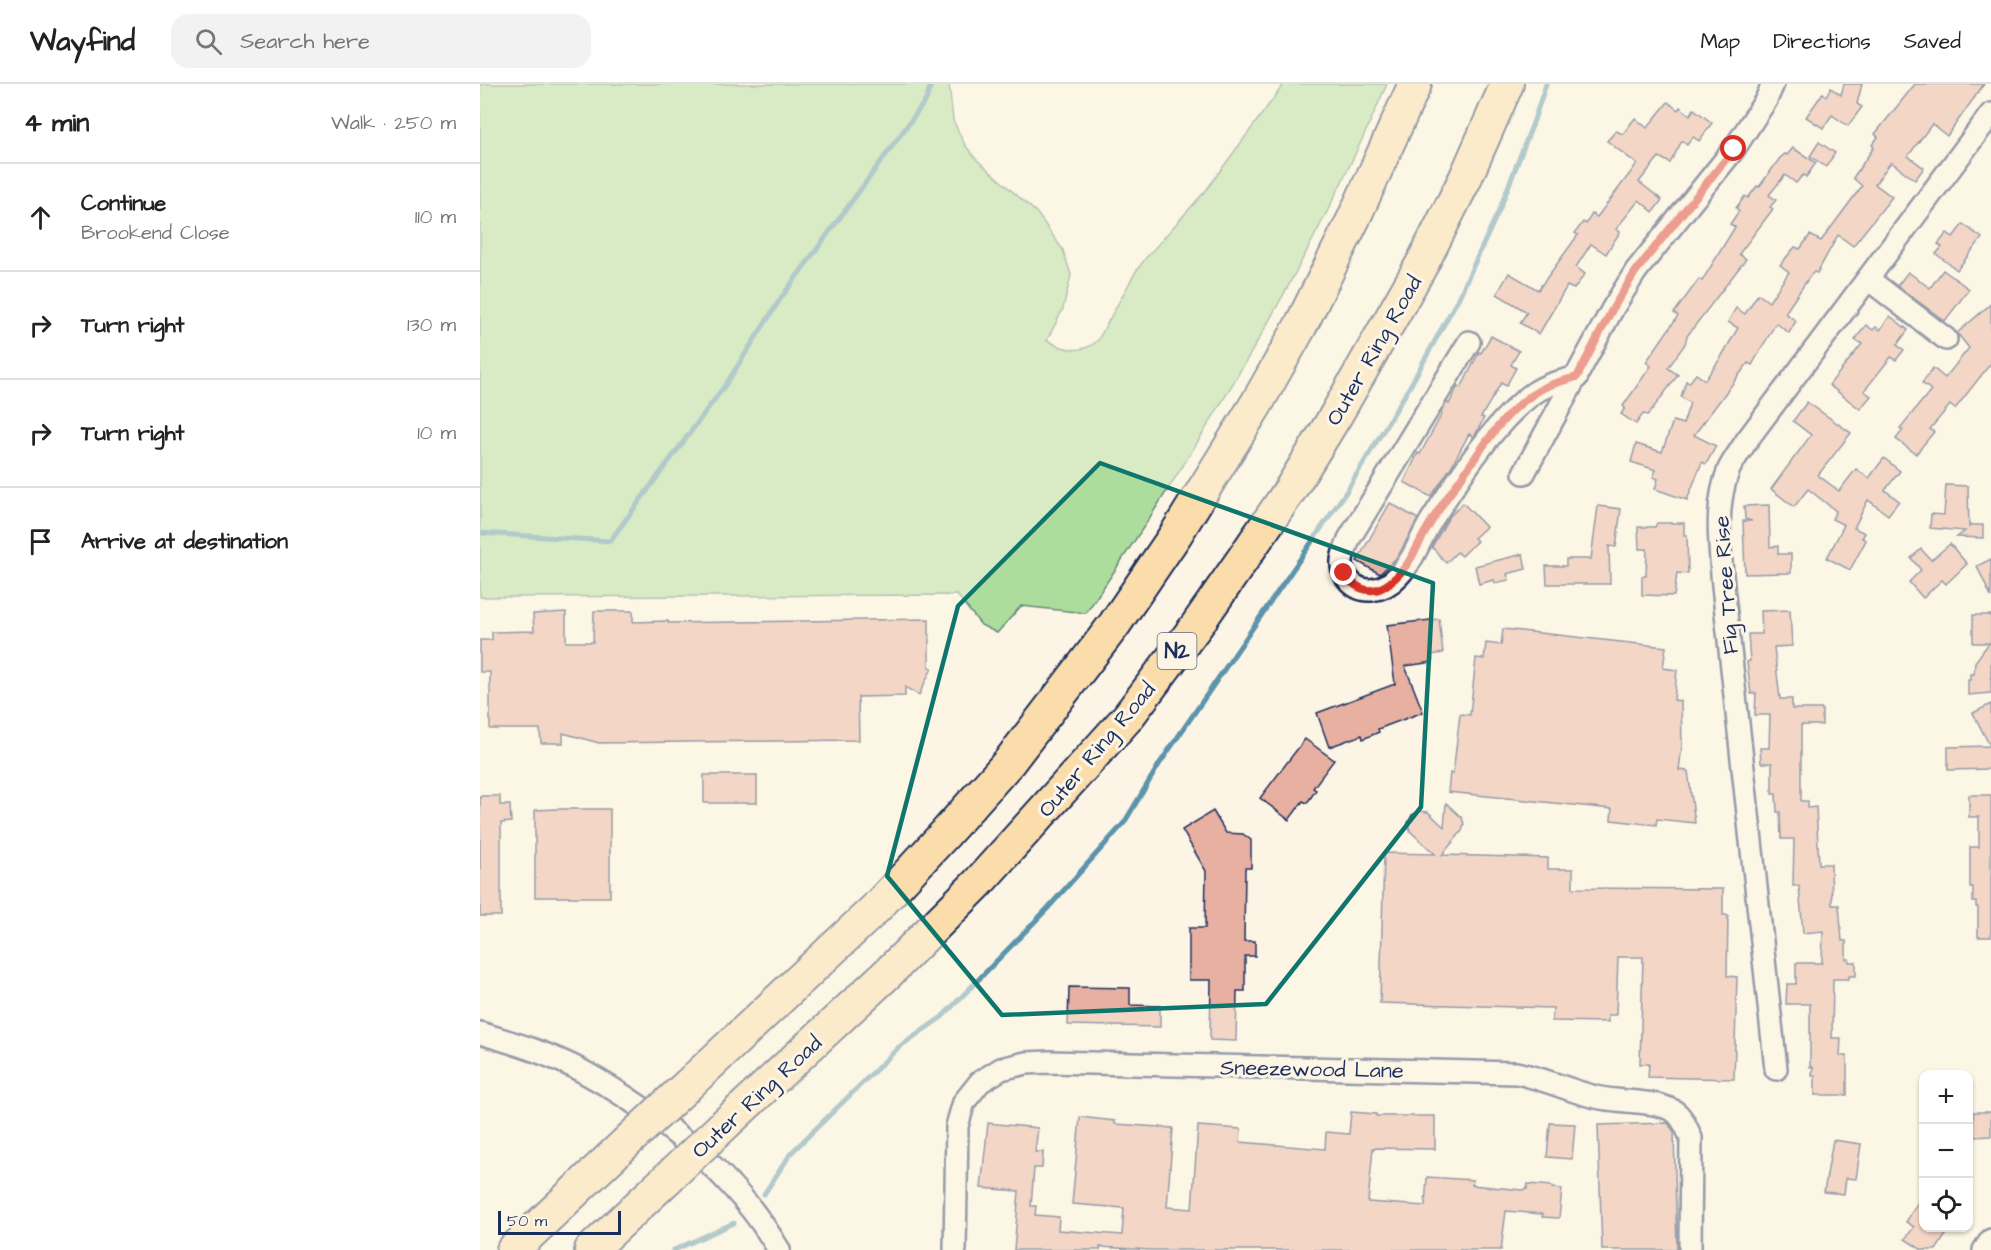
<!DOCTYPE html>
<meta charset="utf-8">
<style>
:root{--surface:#fff;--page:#f2f2f2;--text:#222;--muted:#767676;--line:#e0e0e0}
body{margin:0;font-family:"Architects Daughter",sans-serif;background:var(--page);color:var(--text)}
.controls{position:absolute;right:18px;bottom:18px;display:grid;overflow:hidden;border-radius:12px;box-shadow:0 2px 4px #0004}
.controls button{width:54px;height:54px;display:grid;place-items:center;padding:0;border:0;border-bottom:2px solid var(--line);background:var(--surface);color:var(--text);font:30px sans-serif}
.scale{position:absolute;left:18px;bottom:15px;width:123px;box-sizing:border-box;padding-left:6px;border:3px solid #1b2f5e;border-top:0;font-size:16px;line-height:21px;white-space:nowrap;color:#1b2f5e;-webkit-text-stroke:4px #fcf5e5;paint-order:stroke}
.stop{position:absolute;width:18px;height:18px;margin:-14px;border:4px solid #d93025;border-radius:50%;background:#fff}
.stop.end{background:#d93025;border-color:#fff;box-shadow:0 2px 6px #0008}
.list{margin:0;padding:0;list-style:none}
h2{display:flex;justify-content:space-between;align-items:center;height:78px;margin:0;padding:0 24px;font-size:26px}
h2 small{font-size:20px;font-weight:400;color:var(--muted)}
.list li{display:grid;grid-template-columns:39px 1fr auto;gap:18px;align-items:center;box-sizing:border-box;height:108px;padding:0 24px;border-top:2px solid var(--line)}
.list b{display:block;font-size:22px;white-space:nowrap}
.list p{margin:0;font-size:20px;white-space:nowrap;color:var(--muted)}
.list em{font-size:20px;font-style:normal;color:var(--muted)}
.icon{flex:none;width:33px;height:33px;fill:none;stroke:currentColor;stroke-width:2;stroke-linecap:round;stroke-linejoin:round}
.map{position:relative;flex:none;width:1511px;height:1166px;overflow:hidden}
header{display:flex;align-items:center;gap:36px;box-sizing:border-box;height:84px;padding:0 30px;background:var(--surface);border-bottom:2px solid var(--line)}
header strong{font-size:28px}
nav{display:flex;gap:33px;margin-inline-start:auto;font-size:21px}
.search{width:420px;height:54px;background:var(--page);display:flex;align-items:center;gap:15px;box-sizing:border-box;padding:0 21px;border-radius:18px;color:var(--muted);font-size:22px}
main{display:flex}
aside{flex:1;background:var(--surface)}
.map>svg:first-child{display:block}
.green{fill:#addd9c;stroke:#64867d;stroke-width:1.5}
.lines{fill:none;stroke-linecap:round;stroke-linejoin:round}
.stream{stroke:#5c94ac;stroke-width:5}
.building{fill:#e8b0a1;stroke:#1b2f5e;stroke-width:1.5}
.minor-casing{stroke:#1b2f5e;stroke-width:26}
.highway-casing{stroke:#1b2f5e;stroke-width:36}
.minor{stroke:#fcf5e5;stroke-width:21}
.highway{stroke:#fbddab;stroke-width:32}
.highway-bridge-casing{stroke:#1b2f5e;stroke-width:36;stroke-linecap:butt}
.highway-bridge{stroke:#fbddab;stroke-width:32}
.route{stroke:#d93025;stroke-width:8}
.marked{fill:none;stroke:#0f766e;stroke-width:4.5;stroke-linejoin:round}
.labels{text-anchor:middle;stroke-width:6;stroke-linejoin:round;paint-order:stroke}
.shield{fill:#fcf5e5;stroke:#5e6a86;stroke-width:1.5}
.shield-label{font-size:21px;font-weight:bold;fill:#1b2f5e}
.street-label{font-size:22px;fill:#1b2f5e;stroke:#fcf5e5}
</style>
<header>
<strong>Wayfind</strong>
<div class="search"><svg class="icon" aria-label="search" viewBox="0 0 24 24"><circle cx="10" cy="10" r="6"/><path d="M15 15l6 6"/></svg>Search here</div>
<nav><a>Map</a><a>Directions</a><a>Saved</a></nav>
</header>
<main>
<aside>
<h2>4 min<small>Walk · 250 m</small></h2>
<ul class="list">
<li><svg class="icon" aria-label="ahead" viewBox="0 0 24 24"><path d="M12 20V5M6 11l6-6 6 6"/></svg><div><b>Continue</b><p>Brookend Close</p></div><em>110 m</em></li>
<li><svg class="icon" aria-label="right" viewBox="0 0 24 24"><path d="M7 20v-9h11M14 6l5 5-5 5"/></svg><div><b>Turn right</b></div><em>130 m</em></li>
<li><svg class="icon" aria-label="right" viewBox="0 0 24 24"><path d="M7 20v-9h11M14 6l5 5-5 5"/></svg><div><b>Turn right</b></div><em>10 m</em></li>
<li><svg class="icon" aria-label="arrive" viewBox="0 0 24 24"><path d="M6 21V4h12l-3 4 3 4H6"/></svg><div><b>Arrive at destination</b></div></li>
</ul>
</aside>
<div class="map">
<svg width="1511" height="1166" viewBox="0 0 1511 1166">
<rect width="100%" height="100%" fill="#fcf5e5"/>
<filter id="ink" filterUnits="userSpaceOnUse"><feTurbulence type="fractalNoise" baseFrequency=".0167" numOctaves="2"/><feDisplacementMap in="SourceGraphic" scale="12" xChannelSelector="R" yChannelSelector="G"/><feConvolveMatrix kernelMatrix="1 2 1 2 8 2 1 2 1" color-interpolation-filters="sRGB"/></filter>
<g filter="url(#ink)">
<path class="green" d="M0,0H469L473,36L485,61L496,75L557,129L583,166L591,191L583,225L567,256C583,266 603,271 618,256L655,189L665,175L727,105L804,0H907C826,187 721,361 606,529L541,522L517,549L501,541L477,511L0,513Z"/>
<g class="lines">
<g class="stream">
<path d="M0,449L130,457L246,300L301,214L446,16L451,0"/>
<path d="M284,1110L311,1069L419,963L462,933L567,825L644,739L680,679L866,408L929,304L979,213L1020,124L1053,39L1066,0"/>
<path d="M194,1166L254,1139"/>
</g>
</g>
<g class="building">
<path d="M1364,0H1382L1377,20L1382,23L1368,42L1352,31L1343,44L1326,33L1343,9L1346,12L1351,4L1361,11Z"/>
<path d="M1435,0H1504L1467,52L1452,40L1428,72L1444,84L1435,96L1411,78L1395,100L1412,113L1373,162L1358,151L1337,189L1334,188L1330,192L1305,229L1316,237L1309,249L1296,239L1272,281L1268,279L1214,351L1236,362L1226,380L1222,378L1207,416L1175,405L1178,395L1173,393L1176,386L1151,378L1156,360L1182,368L1193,337L1203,340L1210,319L1201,313L1206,297L1209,299L1216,290L1225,296L1240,275L1258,244L1248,238L1256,224L1265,230L1278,210L1289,218L1309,188L1300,181L1315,163L1320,165L1330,151L1341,157L1382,102L1373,94L1394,63L1392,61L1398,53L1395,50Z"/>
<path d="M1188,18L1198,26L1200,23L1210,31L1214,25L1232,39L1219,57L1213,53L1207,61L1202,57L1190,79L1179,73L1159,98L1182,116L1173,128L1159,116L1136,145L1140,148L1126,170L1111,160L1096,183L1105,190L1094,205L1087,202L1059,250L1040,239L1047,228L1017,210L1029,189L1058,206L1098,151L1095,149L1103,138L1106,140L1112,130L1117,133L1157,80L1127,57L1136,47L1143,50L1155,34L1167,44Z"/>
<path d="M1339,58L1355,69L1346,83L1330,72Z"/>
<path d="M1313,64L1336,79L1326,93L1324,91L1321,93L1316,99L1305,91L1289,111L1296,116L1290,123L1293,125L1259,170L1266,175L1207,252L1205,260L1188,284L1198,291L1168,331L1163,330L1156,340L1141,330L1145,324L1143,322L1171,282L1166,278L1198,232L1194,229L1219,195L1222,197L1255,143L1250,140L1259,127L1256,124L1265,112L1268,114L1277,102L1279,103L1300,74L1305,70L1307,71Z"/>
<path d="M1483,140L1502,154L1477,186L1456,170L1462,163L1458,160L1467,149L1473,153Z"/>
<path d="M1463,186L1489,205L1465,237L1417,202L1428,188L1450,204Z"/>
<path d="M1511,220V279L1475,325L1470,321L1450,345L1454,348L1436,370L1416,355L1423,346L1420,344L1451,306L1442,299L1453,284L1465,294L1489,264L1477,249Z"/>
<path d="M1410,232L1428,246L1417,261L1424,266L1416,276L1411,273L1384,307L1391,312L1380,325L1349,301L1382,260L1375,256L1386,241L1393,246L1396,243L1400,246Z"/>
<path d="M1011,252L1039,267L1031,281L1036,284L1026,302L1021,299L1001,333L1004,334L994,353L989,350L971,383L951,413L924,398L938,369L940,370L962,330L961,329L963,324L967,318L969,320L978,302L981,304L999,268L1001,269Z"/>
<path d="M1327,318L1371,349L1338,391L1359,407L1376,385L1389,394L1404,374L1420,387L1405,406L1419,417L1408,431L1388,416L1374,444L1385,449L1382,454L1386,456L1370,486L1347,474L1364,441L1352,435L1356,427L1328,405L1314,423L1291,405L1331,351L1313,337Z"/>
<path d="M1466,401L1488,402L1489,443L1491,441H1503V454L1477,453L1485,447L1450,444L1451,430L1464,431Z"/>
<path d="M910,419L938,435L918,472L900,490L877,477Z"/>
<path d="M983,419L1006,443L994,454L997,457L982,472L977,468L966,479L952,463L969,433Z"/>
<path d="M1289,421L1290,463L1298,462V470H1311V489L1265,490L1263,437H1272L1265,435L1264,422Z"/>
<path d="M1118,422L1141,425L1136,463L1129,462L1130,500H1067L1066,482H1086V475H1111Z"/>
<path d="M1177,439H1204V451H1207L1208,490L1197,489L1194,512L1162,511V492H1166L1167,465H1159L1158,443H1175Z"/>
<path d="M1470,460L1487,480L1466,500L1462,496L1443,514L1429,498L1441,486L1431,474L1441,465L1451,476Z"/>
<path d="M1043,470L1046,485L1027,490L1029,496L1015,499L1014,496L999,500L995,482Z"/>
<path d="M1511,475V513L1497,482Z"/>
<path d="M1310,526L1312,562L1294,563L1300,615H1312V625H1342V641H1321V717H1328V724L1336,723L1339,780H1351L1352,821H1359L1362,857H1366V875H1369V878H1376V892H1369V895H1353L1352,954H1361L1360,972H1367V1011H1335V992H1332L1333,983H1330V920H1306L1307,900H1316V879H1342L1343,847L1323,849L1319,802H1313L1314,755H1301L1300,728H1297L1296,710H1292V679H1281L1280,664H1289L1290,631H1275L1276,609L1271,610L1267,578L1270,577L1268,550H1282L1281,527Z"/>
<path d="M114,527H153V538L188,537V539L449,535V583L452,584L439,611L425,603V612L378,613L379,656L119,659L83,649V659H61L60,645H10V588H0V556H12V548L54,547L53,530L86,528V558H113Z"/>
<path d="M1493,531H1511V609L1488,611V596H1490V590H1494L1495,578L1509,559H1493Z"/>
<path d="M959,535L963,569L952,571L953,578L925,582L943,628L898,645L899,648L883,655L882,651L849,663L837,629L915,600L907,541Z"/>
<path d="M1023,545L1186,563L1183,584L1197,586L1194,616L1201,617L1202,662L1199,686L1208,687L1215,739L1177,735L1176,741L1131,736L1132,725L968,708L970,689L973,690L980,630L990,631L996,574L1004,575L1006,559L1021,561Z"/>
<path d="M1511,620V685L1468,686V663L1510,662L1493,629Z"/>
<path d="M825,655L854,676L833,704L836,706L827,719L823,717L809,736L780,714Z"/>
<rect x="224" y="691" width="53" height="28"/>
<path d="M1489,711H1511V853H1498V823H1496V818H1493V803H1490V763H1499V733H1489Z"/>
<path d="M0,712H20V721H30L31,738L21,739V832H0Z"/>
<path d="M966,719L982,734L984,740L982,747L962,771L1068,774V785H1093V804L1243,805V831H1248L1247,892L1257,893L1254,995L1168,993L1169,980H1160L1163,873H1138L1136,931H1128V938L1072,937L1073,924L900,919L904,769L955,770L930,747L928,739L932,731L940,727L948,728L964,743Z"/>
<path d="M78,725H130V813H55V726Z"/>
<path d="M733,727L746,749L763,750L771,756V784H765L764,857H775V872H765V907H757L756,957L730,956L731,896H709V844H725L726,787L702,746Z"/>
<path d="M589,903L650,904V921L680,922V943L588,941Z"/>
<path d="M871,1028L896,1030V1032H955V1065L893,1064L888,1118L945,1122L947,1093L993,1096L992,1101L1042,1106L1047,1105L1048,1100L1072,1102V1104L1082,1105L1079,1134L1062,1133L1063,1130L1026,1127L1021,1166H671L620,1163V1166H534L539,1107L501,1104L508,1039L558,1044L555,1068H563L562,1084H554L551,1122H556L555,1131L579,1133L578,1146L642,1151L644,1124L592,1120L600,1033L635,1037V1040L693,1044L687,1123L712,1125L718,1042L761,1045L760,1058L845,1065L846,1048L869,1050Z"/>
<path d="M1493,1028H1511V1052L1493,1053Z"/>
<path d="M1070,1039L1095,1040L1092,1075L1067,1073Z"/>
<path d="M1188,1039L1194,1048L1197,1166H1122L1118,1041Z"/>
<path d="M1353,1056L1381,1060L1376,1095L1366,1094L1364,1110L1344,1108Z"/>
<path d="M1443,1110V1143H1471L1456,1166H1442L1425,1155L1434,1143L1426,1138Z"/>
</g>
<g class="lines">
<g class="minor-casing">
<g id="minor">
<path d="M1388,195L1466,255"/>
<path d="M989,258L869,455C867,462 862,470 862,477C861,483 864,490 867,494C881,513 904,507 918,492C934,476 940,455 951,437C977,397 1016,335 1054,309C1067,300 1082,297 1097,293"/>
<path d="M1044,389L1133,224L1156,187L1254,65L1286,16L1293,0"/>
<path d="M0,949C34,959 70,970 102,987C177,1028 256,1091 299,1166"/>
<path d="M1296,985L1243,502C1240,462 1234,422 1249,385C1254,375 1261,366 1267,356L1511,30"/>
<path d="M475,1166L477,1042L484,1018L500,998L521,985L546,979L569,978L1036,989C1064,994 1089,1007 1116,1013C1140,1019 1172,1015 1194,1027C1203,1033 1207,1045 1211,1054L1210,1166"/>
<path d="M1504,1166L1511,1156"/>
</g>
</g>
<g class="highway-casing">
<g id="highway">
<path d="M209,1000L395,825L464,751L529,678L634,541L696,450L777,319L820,243L873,136L935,0"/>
<path d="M243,1042L408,889L497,800L647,634L717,541L769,466L810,406L856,331L942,180L985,95L1027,0"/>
<path d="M33,1166L150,1055"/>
<path d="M111,1166L189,1093"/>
</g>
</g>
<use href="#minor" class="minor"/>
<use href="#highway" class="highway"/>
<g class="highway-bridge-casing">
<g id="highway-bridge">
<path d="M150,1055L209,1000"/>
<path d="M189,1093L243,1042"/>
</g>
</g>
<use href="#highway-bridge" class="highway-bridge"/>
</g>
</g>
<g class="lines" filter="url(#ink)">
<path class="route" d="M864,489C873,503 889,512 905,502C929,487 936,462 950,440C961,421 974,404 986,387C1006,358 1025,328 1055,309C1068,300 1083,297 1097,293L1133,224L1156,187L1254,65"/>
</g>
<path d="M0 0H1511V1166H0ZM620,379L953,499L941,723L786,920L522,931L407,792L478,522Z" fill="#fcf5e5" fill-opacity=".55" fill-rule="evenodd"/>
<path class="marked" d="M620,379L953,499L941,723L786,920L522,931L407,792L478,522Z"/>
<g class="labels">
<rect class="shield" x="677.5" y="549" width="39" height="36" rx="4.5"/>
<g class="shield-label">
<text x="697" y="574">N2</text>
</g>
<g class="street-label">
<text transform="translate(893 266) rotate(-60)" y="8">Outer Ring Road</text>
<text transform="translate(1245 501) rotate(-94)" y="8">Fig Tree Rise</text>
<text transform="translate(616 665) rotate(-50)" y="8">Outer Ring Road</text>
<text transform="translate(832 984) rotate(1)" y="8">Sneezewood Lane</text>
<text transform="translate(276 1012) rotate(-43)" y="8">Outer Ring Road</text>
</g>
</g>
</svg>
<div class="controls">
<button>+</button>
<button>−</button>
<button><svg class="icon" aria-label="locate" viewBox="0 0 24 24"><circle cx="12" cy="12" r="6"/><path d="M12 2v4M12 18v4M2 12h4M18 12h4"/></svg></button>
</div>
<div class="scale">50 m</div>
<div class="stop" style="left:1254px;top:65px"></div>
<div class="stop end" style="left:864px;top:489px"></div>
</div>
</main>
